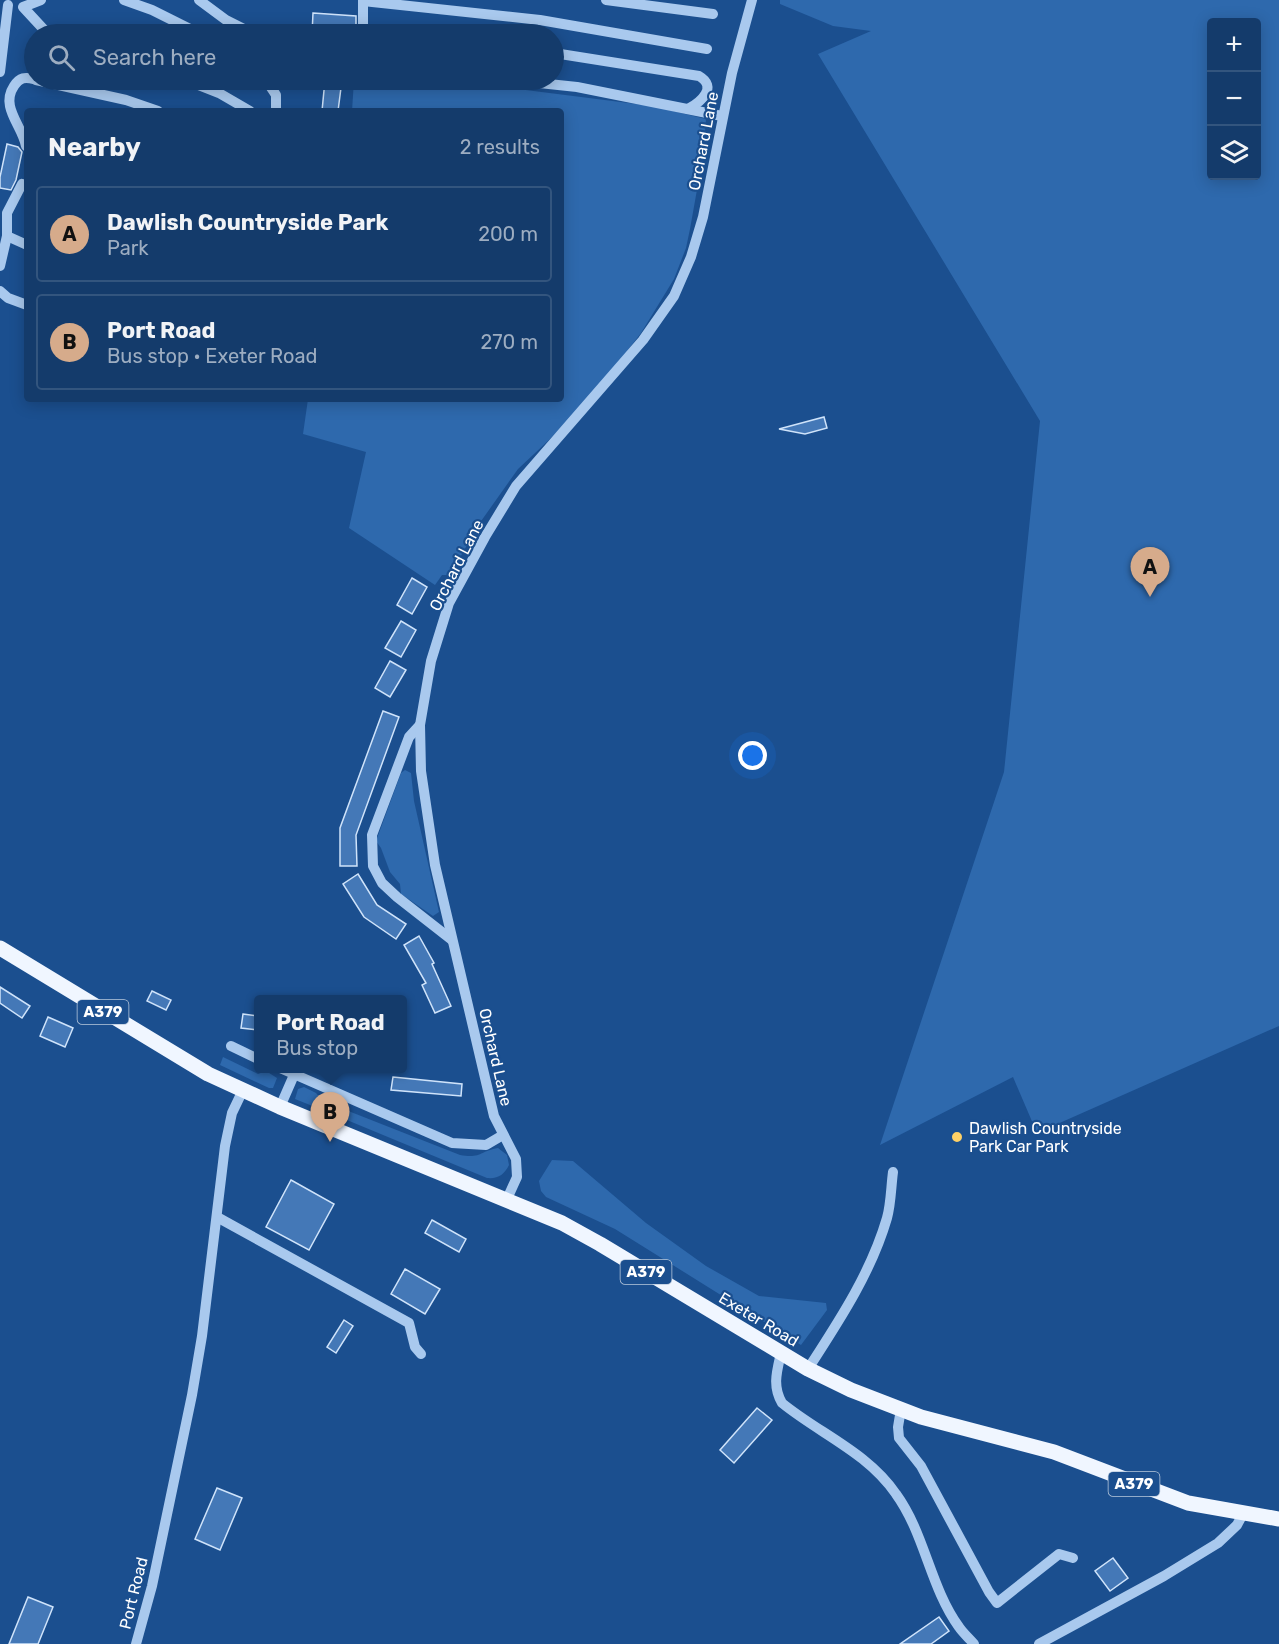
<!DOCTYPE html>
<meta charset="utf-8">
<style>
:root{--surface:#143b6b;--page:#1d4271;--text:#f1f3f6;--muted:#9dadc1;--line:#33557e;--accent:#d6ab8b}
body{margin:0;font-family:Rubik,sans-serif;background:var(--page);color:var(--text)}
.controls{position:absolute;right:18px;top:18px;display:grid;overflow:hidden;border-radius:6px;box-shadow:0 3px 15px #0003}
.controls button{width:54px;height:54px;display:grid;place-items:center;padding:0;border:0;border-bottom:2px solid var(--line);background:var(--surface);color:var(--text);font:30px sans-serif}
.you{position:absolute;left:753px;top:756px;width:21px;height:21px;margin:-15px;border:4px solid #fff;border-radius:50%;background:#1a73e8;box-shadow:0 0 0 9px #1a73e833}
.badge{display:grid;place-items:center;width:39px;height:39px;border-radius:50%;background:var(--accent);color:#111;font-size:20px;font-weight:700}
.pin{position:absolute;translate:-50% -50px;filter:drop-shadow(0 2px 3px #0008)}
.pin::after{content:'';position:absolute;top:32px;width:21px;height:18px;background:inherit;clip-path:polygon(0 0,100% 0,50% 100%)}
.popup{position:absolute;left:254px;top:995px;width:153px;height:78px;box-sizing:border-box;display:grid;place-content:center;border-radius:6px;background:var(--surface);filter:drop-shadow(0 2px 4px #0005);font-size:20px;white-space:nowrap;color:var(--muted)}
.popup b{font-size:22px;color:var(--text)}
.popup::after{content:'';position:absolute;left:50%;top:100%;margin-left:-12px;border:12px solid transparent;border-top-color:var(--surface)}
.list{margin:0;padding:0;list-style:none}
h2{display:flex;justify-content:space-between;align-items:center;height:78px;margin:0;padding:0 24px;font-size:26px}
h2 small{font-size:20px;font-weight:400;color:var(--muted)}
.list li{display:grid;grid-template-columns:39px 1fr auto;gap:18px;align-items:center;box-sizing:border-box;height:96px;margin:0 12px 12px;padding:0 12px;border:2px solid var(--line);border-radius:6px}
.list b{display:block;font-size:22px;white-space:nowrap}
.list p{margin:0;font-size:20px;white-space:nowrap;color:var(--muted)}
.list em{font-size:20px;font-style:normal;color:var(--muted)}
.icon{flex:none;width:33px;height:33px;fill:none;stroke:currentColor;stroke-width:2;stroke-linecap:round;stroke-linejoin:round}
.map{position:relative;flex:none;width:1279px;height:1644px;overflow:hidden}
.search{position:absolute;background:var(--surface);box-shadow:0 3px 15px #0003;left:24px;top:24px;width:540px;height:66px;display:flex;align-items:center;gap:15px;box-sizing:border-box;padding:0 21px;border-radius:33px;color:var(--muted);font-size:22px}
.panel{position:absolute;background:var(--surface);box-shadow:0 3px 15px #0003;left:24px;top:108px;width:540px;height:294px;border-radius:6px}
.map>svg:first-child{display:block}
.green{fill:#2e69ad;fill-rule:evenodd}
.building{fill:#4478b7;stroke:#cfe3fa;stroke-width:1.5}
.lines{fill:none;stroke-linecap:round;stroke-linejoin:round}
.minor{stroke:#a9c9ee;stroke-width:10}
.major{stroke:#f0f6ff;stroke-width:15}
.poi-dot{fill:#ffd166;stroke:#1b4f8f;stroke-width:2}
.labels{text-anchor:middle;stroke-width:4.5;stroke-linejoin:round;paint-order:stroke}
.shield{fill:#1b4f8f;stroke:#bbcadd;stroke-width:1.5}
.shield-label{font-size:15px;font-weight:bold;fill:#fff}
.street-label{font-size:16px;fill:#fff;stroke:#1b4f8f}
.poi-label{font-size:16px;fill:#fff;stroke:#1b4f8f;text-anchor:start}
</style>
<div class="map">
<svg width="1279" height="1644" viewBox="0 0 1279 1644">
<rect width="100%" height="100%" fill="#1b4f8f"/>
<g class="green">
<path d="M780,0H1279V1026L1037,1133L1013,1077L880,1145L1004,772L1040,421L818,54L871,31L833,26L780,4ZM1212,22H1256V176H1212Z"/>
<path d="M354,80H447L652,106L706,119L703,156L690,229L686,248L674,279L641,333L600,386L550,439L518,469L479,524L450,575H442L435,585L349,528L366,452L303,434L308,399H561V111H352Z"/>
<path d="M405,770L411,773L414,801L439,912L433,916L401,894L400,884L390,872L381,848L376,841L401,773Z"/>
<path d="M223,1057L258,1074L266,1071L277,1078L273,1088H269L220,1065Z"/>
<path d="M304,1087L316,1093L323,1101L460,1155C481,1159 480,1151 498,1148L507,1155L509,1165C504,1175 498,1179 487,1178L342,1118L343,1114L337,1111L335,1115L295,1099L298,1089Z"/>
<path d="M552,1160L573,1161L646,1223L706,1266L759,1296L826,1303L827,1310L801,1345L615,1229L546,1197L541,1191L539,1181Z"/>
</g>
<g class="building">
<path d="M313,13L356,16V34H312Z"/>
<path d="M325,80H342L338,111H322Z"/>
<path d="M7,144L18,147L22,152L16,180L11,190L0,188V177Z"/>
<path d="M824,417L827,428L805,434L779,429Z"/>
<path d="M412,578L427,587L412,614L397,605Z"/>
<path d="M401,621L416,630L401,657L385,648Z"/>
<path d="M390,661L406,670L390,697L375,688Z"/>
<path d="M383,711L399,717L356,835L357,866H340V828Z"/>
<path d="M358,874L377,905L406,924L396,939L364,917L343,884Z"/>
<path d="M419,936L434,963L432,964L451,1006L435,1013L422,985L426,983L404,945Z"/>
<path d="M0,987L30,1006L22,1018L0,1003Z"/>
<path d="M152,991L171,1000L166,1010L147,1001Z"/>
<path d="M243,1014L258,1016V1030L241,1028Z"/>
<path d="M48,1017L73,1028L65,1047L40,1036Z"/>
<path d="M393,1077L462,1084L461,1096L391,1090Z"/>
<path d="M291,1180L334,1204L309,1250L266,1227Z"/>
<path d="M432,1220L466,1239L459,1252L425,1233Z"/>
<path d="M405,1269L440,1289L425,1314L391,1294Z"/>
<path d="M344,1320L353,1326L336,1353L327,1347Z"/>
<path d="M757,1408L772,1420L734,1463L720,1450Z"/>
<path d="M217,1488L242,1498L220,1550L195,1539Z"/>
<path d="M1113,1558L1128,1578L1110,1591L1095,1571Z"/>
<path d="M28,1597L53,1607L38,1644H9Z"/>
<path d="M939,1617L949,1631L931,1644H900Z"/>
</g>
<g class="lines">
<g class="minor">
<path d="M41,0L23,7L48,34"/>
<path d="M124,0L152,10L200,34"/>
<path d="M199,0L226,20L254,34"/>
<path d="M606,0L713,14"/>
<path d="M363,1L540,20L707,49"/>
<path d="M363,31L393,34"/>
<path d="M363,34V0"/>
<path d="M554,53L699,76C718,87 701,102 688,109"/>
<path d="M0,72L8,5"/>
<path d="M36,80L126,100L158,111"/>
<path d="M186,80L219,93L250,111"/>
<path d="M266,80L276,95V111"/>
<path d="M511,80L577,87L722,116"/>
<path d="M271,86L294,80"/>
<path d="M26,146C22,125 0,107 14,86C20,77 25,77 34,79"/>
<path d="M7,236L27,245"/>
<path d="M0,266L7,236V213L22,184L27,186"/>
<path d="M0,291L8,298L27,305"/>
<path d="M420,725L409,737L372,835L373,866L382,883L397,897L452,940"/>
<path d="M231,1046L258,1059"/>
<path d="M280,1068L452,1143L486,1145L503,1135"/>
<path d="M280,1107L294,1075"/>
<path d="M507,1199L517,1177L516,1159L494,1116L435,865L421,771L420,725L431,661L449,603L485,537L516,486L643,340L674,296L691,257L703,217L732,73L752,0"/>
<path d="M217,1217L409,1323L415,1347L421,1354"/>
<path d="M781,1353C777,1371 772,1386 782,1403C820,1434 867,1452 896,1494C925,1534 930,1587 959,1627C963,1633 969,1638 974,1644"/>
<path d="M808,1369C839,1321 871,1273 887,1218C891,1204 891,1187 893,1172"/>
<path d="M901,1409L898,1427L899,1438L921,1466L989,1592L997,1603L1059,1554L1073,1558"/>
<path d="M136,1644L152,1586L192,1395L202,1336L225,1146L232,1113L243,1090"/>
<path d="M1039,1644L1164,1576L1218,1543L1237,1525L1243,1514"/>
</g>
<path class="major" d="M0,948L208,1074L280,1107L562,1223L600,1244L808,1369L851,1390L921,1417L1054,1452L1188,1503L1279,1519"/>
</g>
<circle class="poi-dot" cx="957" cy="1137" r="6"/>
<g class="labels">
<g class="shield">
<rect x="77.5" y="1000" width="51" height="24" rx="4.5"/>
<rect x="620.5" y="1260" width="51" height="24" rx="4.5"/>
<rect x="1108.5" y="1472" width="51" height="24" rx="4.5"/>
</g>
<g class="shield-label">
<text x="103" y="1017">A379</text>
<text x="646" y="1277">A379</text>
<text x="1134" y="1489">A379</text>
</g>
<g class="street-label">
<text transform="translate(703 141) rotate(-79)" y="6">Orchard Lane</text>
<text transform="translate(456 565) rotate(-63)" y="6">Orchard Lane</text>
<text transform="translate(496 1057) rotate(77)" y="6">Orchard Lane</text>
<text transform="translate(759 1319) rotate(31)" y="6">Exeter Road</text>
<text transform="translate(133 1593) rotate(-76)" y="6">Port Road</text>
</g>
<g class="poi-label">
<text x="969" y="1134">Dawlish Countryside<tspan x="969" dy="18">Park Car Park</tspan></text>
</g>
</g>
</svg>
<div class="controls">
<button>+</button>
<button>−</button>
<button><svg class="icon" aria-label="layers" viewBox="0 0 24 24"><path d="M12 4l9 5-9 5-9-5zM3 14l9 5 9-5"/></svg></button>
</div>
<div class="you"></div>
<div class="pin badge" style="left:1150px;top:597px">A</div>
<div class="pin badge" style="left:330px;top:1142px">B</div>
<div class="popup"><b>Port Road</b>Bus stop</div>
<div class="search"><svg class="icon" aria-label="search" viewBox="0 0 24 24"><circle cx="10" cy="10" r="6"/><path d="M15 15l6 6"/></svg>Search here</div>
<section class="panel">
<h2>Nearby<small>2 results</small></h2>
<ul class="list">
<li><span class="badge">A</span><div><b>Dawlish Countryside Park</b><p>Park</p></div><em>200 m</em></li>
<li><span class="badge">B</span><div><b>Port Road</b><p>Bus stop · Exeter Road</p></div><em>270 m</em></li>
</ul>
</section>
</div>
